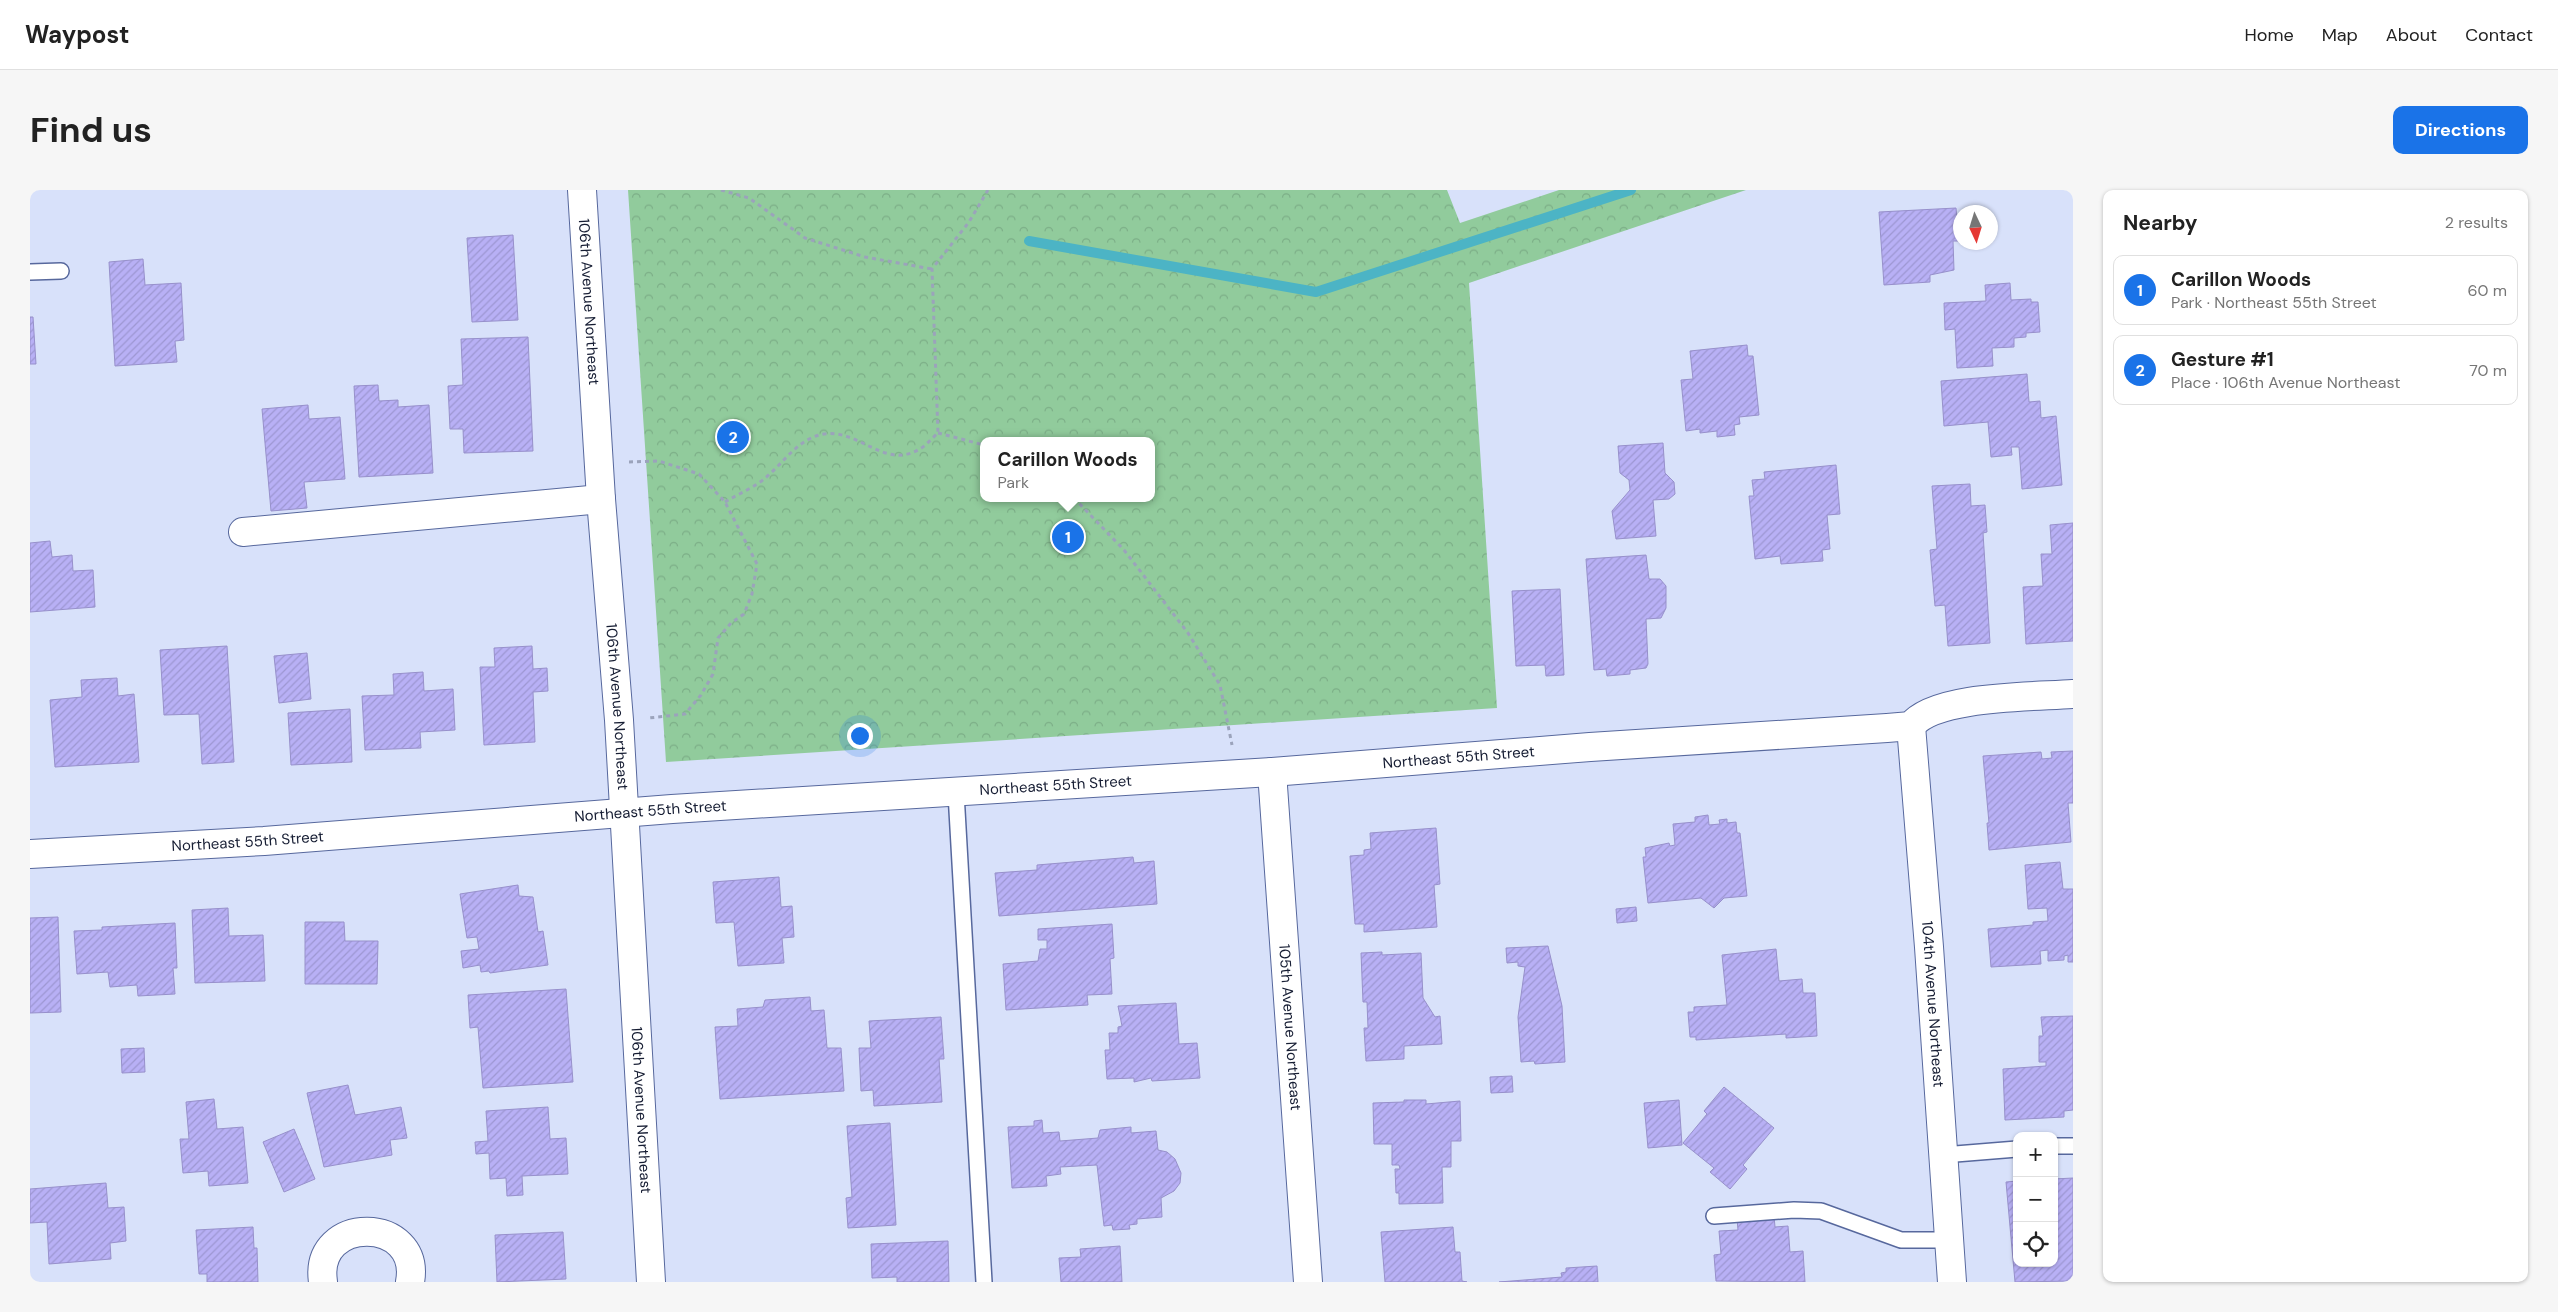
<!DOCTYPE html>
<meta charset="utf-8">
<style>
:root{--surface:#fff;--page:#f6f6f6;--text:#222;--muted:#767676;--line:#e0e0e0;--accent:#1a73e8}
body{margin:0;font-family:"DM Sans",sans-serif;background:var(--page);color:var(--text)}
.controls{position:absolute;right:15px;bottom:15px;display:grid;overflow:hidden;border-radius:10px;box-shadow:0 1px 4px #0004}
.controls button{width:45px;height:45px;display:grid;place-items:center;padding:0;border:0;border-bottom:1px solid var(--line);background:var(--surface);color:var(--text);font:25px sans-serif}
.compass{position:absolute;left:1923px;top:15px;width:45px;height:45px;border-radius:50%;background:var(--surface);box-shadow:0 1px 4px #0004;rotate:176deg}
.you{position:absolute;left:829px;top:545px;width:18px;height:18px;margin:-12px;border:4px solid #fff;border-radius:50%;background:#1a73e8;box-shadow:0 0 0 8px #1a73e833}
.badge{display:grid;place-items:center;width:32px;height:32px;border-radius:50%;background:var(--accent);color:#fff;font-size:16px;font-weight:700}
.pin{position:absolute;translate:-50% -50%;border:2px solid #fff;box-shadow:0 1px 5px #0006}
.popup{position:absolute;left:950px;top:247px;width:175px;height:65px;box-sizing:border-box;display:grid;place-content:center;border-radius:10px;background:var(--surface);filter:drop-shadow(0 1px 4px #0005);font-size:16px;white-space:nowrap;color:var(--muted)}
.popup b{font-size:19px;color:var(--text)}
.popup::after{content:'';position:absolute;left:50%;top:100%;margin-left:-10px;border:10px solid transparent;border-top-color:var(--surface)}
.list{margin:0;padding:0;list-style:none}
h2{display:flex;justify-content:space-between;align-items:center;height:65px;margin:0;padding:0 20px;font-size:21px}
h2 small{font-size:16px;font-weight:400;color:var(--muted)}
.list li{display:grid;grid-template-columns:32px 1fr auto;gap:15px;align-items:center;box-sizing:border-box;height:70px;margin:0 10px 10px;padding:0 10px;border:1px solid var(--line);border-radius:10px}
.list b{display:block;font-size:19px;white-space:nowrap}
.list p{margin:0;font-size:16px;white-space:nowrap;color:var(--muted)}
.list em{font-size:16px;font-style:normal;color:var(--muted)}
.icon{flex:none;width:28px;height:28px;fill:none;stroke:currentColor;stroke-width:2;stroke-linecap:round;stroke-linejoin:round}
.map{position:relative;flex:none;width:2043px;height:1092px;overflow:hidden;border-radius:10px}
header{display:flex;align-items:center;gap:30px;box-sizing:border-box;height:70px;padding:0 25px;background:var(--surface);border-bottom:1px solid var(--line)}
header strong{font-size:24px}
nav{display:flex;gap:28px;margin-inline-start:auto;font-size:18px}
.intro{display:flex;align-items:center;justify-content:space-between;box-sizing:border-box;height:120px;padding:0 30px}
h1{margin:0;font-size:35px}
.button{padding:12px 22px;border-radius:10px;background:var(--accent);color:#fff;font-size:18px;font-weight:700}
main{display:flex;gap:30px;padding:0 30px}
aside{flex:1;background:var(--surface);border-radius:10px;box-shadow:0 1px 4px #0004}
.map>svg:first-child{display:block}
.park{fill:url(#park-crowns);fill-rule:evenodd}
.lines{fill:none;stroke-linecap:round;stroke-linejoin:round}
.stream{stroke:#4cb4c5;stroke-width:10}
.building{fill:url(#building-hatch);stroke:#9790cb}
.service-casing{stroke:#57689d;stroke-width:18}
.minor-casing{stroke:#57689d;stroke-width:30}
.path{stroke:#9ba3bb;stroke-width:3;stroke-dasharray:4 4;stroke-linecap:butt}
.service{stroke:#fff;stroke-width:15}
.minor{stroke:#fff;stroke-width:28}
.labels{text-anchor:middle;stroke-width:4.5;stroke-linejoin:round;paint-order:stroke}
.street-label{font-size:15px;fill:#161d33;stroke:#eaeffb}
</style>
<header>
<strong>Waypost</strong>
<nav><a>Home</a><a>Map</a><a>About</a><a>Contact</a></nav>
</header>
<div class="intro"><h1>Find us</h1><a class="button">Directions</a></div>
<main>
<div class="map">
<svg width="2043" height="1092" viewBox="0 0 2043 1092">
<defs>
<pattern id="park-crowns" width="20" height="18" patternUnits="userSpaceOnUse" patternTransform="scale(1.25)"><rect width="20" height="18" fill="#91cb9c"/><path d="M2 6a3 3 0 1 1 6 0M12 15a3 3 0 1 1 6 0" fill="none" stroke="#7cae87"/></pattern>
<pattern id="building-hatch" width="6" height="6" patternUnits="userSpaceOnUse" patternTransform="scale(1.25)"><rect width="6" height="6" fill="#b8b0f5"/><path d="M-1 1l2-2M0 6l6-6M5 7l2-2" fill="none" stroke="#9d97d2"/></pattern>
</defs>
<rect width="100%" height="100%" fill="#d8e1fa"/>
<path class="park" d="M598,0H1417L1430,33L1529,0H1716L1439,93L1467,518L636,572ZM954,251H1122V308H954Z"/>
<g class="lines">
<path class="stream" d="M999,51L1286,102L1601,0"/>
</g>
<g class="building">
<path d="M1926,18L1929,51H1923L1924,80L1900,85V92L1854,95L1849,22Z"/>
<path d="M483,45L488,130L442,132L437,48Z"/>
<path d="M113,69L115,95L151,93L154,150L145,151L147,172L85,176L79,72Z"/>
<path d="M1980,93L1981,110L2001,109V112H2008L2010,142L1996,143V147L1984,148V157L1962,158L1963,176L1927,178L1925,139L1915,140L1914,113L1956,111L1955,95Z"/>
<path d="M0,127H3L6,174H0Z"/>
<path d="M498,147L503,261L434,263L433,239H420L418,196L433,195L431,149Z"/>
<path d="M1717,155L1718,166H1723L1729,225L1709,227L1710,234L1704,235L1705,245L1687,247V241L1670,243V239L1656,241L1651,190L1663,189L1660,161Z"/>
<path d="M1997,184L1999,212L2010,211L2011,228L2026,226L2032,295L1992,299L1989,257H1981L1982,265L1961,267L1958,232L1914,236L1911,191Z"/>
<path d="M348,195L349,211L368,210V217L399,215L403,283L329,287L324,196Z"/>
<path d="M278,215L279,229L310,227L315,289L274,292L277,318L241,321L232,219Z"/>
<path d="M1633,253L1635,283L1644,292L1645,304L1639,309L1623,310L1626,346L1586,349L1582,321L1600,300L1599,290L1590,283L1588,256Z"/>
<path d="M1806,275L1810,324L1797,325L1800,359L1792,360L1793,371L1751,374L1750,366L1725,369L1719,306H1724L1722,290L1735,289L1734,282Z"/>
<path d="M1940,294L1941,316L1955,315L1957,342L1953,343L1960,453L1918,456L1915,415L1905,416L1900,360L1907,359L1902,296Z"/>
<path d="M2043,333V451L1996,454L1993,397L2013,396L2011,364H2022L2020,335Z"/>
<path d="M20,351L22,367L42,365L43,381L63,380L65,417L0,422V353Z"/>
<path d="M1616,365L1619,389H1630L1636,396V418L1631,428L1616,429L1618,474L1616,478L1600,480V484L1577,486L1576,479L1564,480L1556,369Z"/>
<path d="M1530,399L1534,485L1516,486L1515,475L1486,476L1482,401Z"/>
<path d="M197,456L204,572L172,574L169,524L134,525L130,460Z"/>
<path d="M502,456L503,479L517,478L518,501L503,502L505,552L454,555L450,477H465L464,458Z"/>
<path d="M277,463L281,509L249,513L244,466Z"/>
<path d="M393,482L394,501L423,499L425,540L390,542L391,558L335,560L332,506L364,505L363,484Z"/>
<path d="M87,488L88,506L104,504L109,572L25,577L20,510L52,507L51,490Z"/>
<path d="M320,519L322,572L261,575L258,523Z"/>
<path d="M2043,561V613H2038L2041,652L1959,660L1957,633H1959L1953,566L2011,562L2012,569L2022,568L2021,562Z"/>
<path d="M1678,625L1679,635L1690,634L1689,630L1697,629V633L1706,632L1707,643H1710L1717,706L1694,708L1684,718L1671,708L1618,713L1613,667H1616L1615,658L1639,653L1640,656L1645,655L1643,634L1665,632V627Z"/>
<path d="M1406,638L1410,694L1404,695L1407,737L1334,742V734H1325L1320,666L1334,665V660L1341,659L1340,643Z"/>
<path d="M1103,667L1104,673L1124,671L1127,714L969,726L965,683L1007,680V675Z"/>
<path d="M2030,672L2033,699H2043V772H2038V765L2034,766V770L2018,771V760L2010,761L2011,774L1961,777L1958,739L2003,735V732L2018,731L2017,718L1998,719L1995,675Z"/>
<path d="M749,687L751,717L762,716L764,747L752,748L754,773L708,776L704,732L686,733L683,692Z"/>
<path d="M488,695L489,706L503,707L508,742L513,741L518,775L460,783L459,781L451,782L450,775L433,778L431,761L449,759L447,747L437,748L430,704Z"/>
<path d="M1606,717L1607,731L1587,733L1586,719Z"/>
<path d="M198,718L199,746L233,745L235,791L165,793L162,720Z"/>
<path d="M28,727L31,822L0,823V728Z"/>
<path d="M275,732H314L315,751H348L347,794H275Z"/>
<path d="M145,733L147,778H143L145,804L108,806L107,795L80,797L78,782L47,784L44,741L72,740V737Z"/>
<path d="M1082,734L1084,768L1080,769L1082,804L1057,805L1058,815L976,820L973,774L1008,771L1010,759H1017V750H1008V739Z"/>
<path d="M1518,756L1532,816L1535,872L1505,874L1504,871L1491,872L1488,827L1495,777L1488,776V772L1477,773L1476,758Z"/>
<path d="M1746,759L1749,791L1772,789L1773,803H1785L1787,846L1756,848V844L1666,850V847H1660L1658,822H1664V817L1697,815L1692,765Z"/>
<path d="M1352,762V765L1391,763L1393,808L1405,827L1410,826L1412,854L1374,856V869L1336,871L1334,838H1338L1337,812H1333L1331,763Z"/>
<path d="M536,799L543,892L453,898L448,837L440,838L438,805Z"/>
<path d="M780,807L781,821L794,820L797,858H811L814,901L690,909L685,837L708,836L707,819L733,817L735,810Z"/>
<path d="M1146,813L1149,854L1167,853L1170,888L1122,891L1121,888L1104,892V888L1077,889L1075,860H1080L1079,843H1088V837L1092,836L1088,816Z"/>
<path d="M2043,826V920L2034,921V927L1975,930L1973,879L2016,876V872H2009V846H2013L2011,827Z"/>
<path d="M911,827L914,869H909L912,912L844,916L843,900L831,901L829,858H841L839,831Z"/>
<path d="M114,858L115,882L92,883L91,859Z"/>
<path d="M1482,886L1483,902L1461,903L1460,887Z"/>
<path d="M318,895L325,925L371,917L377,948L360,950L362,965L294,977L277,903Z"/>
<path d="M1694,897L1744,938L1713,975L1717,979L1700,999L1680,982L1684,978L1653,953L1677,924L1674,921Z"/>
<path d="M184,909L187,939L213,937L218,993L179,996L178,981L153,983L150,949H159L156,912Z"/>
<path d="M1374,910H1396V914L1430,911L1431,951H1421V977H1412L1413,1013L1369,1014V1003H1366L1365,979H1370L1369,975H1362V954H1344L1343,913L1374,912Z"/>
<path d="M1649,910L1652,955L1618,958L1614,913Z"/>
<path d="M518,917L520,949L536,948L538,984L492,986L493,1005L477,1006L476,988L460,989L459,963L446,964L445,952L458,951L456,921Z"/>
<path d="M1012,930L1013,943L1029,942L1030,951L1068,948L1070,940L1101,937V943L1126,941L1128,960L1137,962L1145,969L1151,983L1150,993L1144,1001L1131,1008L1132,1027L1107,1029V1034L1099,1035L1100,1039L1083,1040L1082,1035L1074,1036L1067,975L1030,977L1031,984L1016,986L1017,996L982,998L978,937L1004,936V931Z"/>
<path d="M860,933L866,1035L818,1038L816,1008L822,1007L817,936Z"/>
<path d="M264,939L285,989L254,1002L233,952Z"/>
<path d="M2043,988V1091L1985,1092L1976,992L1987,991V1073H2024V989Z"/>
<path d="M76,993L78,1018L94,1017L96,1051L80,1053L81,1069L19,1074L17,1032L0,1033V999Z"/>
<path d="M1744,1026L1745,1037L1758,1036L1760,1062L1773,1061L1775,1092L1686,1091L1684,1065L1691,1064L1689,1041L1708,1040L1707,1029Z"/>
<path d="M223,1037L224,1058H227L228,1092H177V1084H169L166,1040Z"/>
<path d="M1423,1037L1425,1062H1430L1432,1091L1437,1092H1355L1351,1042Z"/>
<path d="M533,1042L536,1089L467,1092L465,1045Z"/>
<path d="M918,1051L919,1092H867V1087L842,1088L841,1054Z"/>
<path d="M1090,1056L1092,1092H1031L1029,1068L1051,1067L1050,1059Z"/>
<path d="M1567,1076L1568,1092H1469L1532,1087L1531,1083L1536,1082V1078Z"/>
</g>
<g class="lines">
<g class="service-casing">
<g id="service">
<path d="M0,82L31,81"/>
<path d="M926,603L954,1092"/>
<path d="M2024,956H2043"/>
<path d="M1913,965L1987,959"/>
<path d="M1684,1026L1764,1020L1791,1021L1871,1050H1919"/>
</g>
</g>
<g class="minor-casing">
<g id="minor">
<path id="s1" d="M552,0L571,309L589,530L621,1092"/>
<path d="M213,342L571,309"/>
<path id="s2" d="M1881,536L1899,757L1922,1092"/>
<path id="s3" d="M1242,582L1278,1092"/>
<path id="s4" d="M0,664L234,651L642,619L1242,582L1560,557L1857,538L1881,536C1904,505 2005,507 2043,504"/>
<path d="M293,1092C283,1024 392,1026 380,1092"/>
</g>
</g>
<g class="path">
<path d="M691,0L719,8L775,48L835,67L902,79"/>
<path d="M908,243L954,255"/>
<path d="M599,272L629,271L669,284L695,312L727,374L722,404L714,424L701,433L688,448L683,484L671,505L655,524L619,528"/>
<path d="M1044,308L1094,360L1158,443L1190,495L1202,555"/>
<path d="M695,312C708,304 723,298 734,289C754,273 768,248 794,244C829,239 854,279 888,260C895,257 902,248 908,243L902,79L939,32L958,0"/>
</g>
<use href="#service" class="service"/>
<use href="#minor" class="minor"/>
</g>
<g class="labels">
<g class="street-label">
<text dy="5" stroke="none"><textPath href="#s1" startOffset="112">106th Avenue Northeast</textPath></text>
<text dy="5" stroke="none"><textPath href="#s1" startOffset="518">106th Avenue Northeast</textPath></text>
<text dy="5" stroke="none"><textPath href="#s4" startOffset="1432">Northeast 55th Street</textPath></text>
<text dy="5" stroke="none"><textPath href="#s4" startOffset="1028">Northeast 55th Street</textPath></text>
<text dy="5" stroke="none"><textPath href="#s4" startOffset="622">Northeast 55th Street</textPath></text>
<text dy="5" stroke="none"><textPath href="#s4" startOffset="218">Northeast 55th Street</textPath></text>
<text dy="5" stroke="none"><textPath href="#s2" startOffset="279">104th Avenue Northeast</textPath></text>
<text dy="5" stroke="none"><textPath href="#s3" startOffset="256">105th Avenue Northeast</textPath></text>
<text dy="5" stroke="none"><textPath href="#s1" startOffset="922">106th Avenue Northeast</textPath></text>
</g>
</g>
</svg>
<div class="controls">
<button>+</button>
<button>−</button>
<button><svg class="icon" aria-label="locate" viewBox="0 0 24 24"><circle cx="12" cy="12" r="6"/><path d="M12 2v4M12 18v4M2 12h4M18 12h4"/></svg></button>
</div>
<svg class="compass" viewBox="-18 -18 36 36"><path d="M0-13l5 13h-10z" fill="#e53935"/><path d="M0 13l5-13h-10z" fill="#767676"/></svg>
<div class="you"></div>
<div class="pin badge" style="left:1038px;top:347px">1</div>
<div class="popup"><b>Carillon Woods</b>Park</div>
<div class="pin badge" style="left:703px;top:247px">2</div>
</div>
<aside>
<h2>Nearby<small>2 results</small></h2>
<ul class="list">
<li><span class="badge">1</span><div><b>Carillon Woods</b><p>Park · Northeast 55th Street</p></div><em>60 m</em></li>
<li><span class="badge">2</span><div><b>Gesture #1</b><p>Place · 106th Avenue Northeast</p></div><em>70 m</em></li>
</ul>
</aside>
</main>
